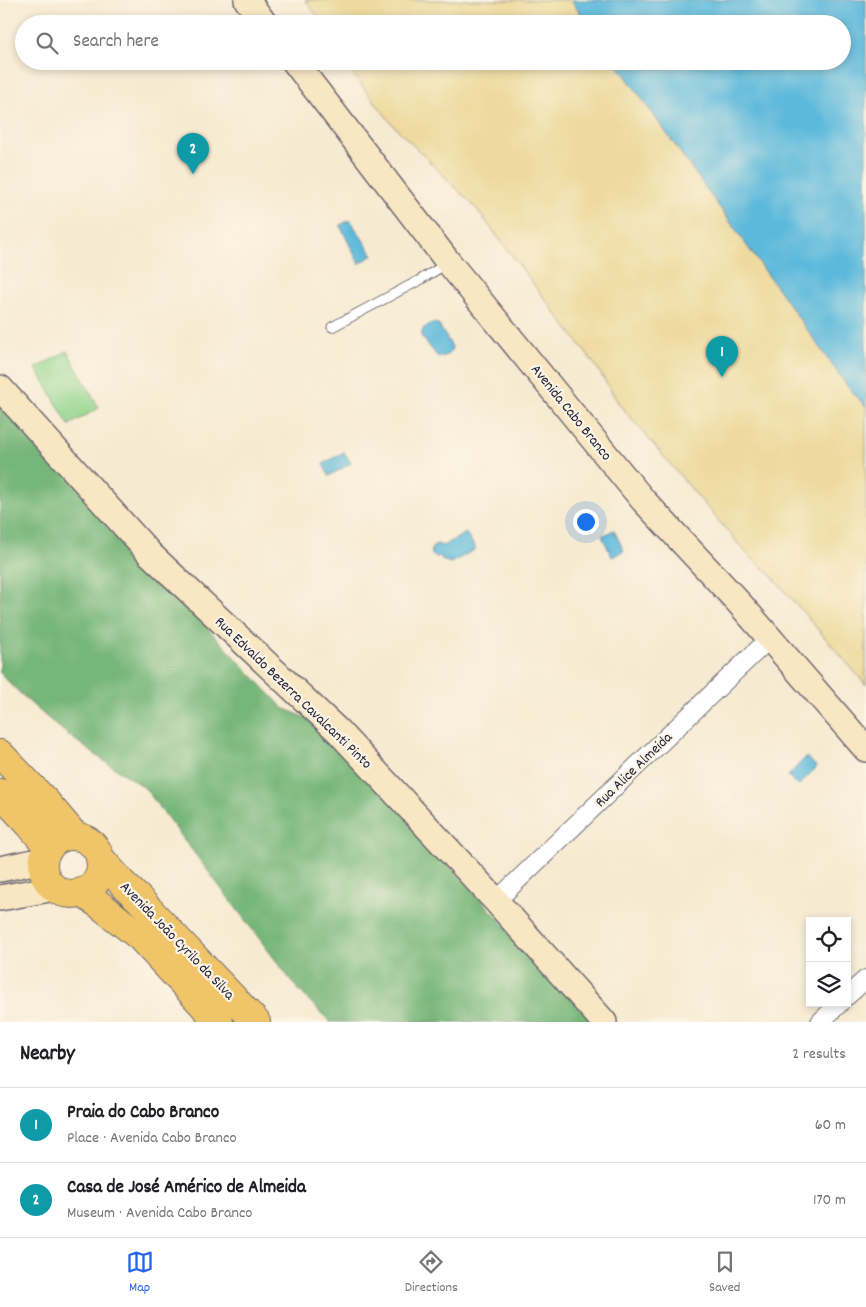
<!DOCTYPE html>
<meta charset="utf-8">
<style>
:root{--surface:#fff;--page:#f2f2f2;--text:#202124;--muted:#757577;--line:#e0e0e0;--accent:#2563eb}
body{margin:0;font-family:Dekko,sans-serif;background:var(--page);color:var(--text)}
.controls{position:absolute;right:15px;bottom:15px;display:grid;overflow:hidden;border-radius:0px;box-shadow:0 2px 8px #0003}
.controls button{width:45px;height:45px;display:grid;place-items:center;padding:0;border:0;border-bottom:1px solid var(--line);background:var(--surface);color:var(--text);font:25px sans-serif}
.you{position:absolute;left:585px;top:521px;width:18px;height:18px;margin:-12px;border:4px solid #fff;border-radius:50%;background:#1a73e8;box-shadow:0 0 0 8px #1a73e833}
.badge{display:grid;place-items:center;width:32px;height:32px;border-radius:50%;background:var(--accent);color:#fff;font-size:16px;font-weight:700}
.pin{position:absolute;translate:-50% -41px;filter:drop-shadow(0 1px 2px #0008)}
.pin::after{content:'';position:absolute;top:26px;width:18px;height:15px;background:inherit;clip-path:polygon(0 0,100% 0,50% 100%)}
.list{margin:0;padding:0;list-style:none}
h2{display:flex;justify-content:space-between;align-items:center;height:65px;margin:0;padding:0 20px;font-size:21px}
h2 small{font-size:16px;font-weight:400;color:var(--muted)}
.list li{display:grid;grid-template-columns:32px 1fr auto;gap:15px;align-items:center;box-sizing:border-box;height:75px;padding:0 20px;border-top:1px solid var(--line)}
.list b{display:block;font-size:19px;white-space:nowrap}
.list p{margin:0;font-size:16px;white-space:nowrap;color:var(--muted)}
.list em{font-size:16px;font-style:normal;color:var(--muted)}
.icon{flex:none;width:28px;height:28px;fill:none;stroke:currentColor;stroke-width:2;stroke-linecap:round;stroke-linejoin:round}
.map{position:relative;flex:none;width:866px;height:1022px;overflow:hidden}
.search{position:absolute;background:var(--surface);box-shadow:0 2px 8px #0003;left:15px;right:15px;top:15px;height:55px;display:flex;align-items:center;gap:12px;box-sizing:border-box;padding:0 18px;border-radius:28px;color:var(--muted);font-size:19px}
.sheet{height:215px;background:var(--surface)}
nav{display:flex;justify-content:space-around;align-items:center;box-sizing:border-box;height:70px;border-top:1px solid var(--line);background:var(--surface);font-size:14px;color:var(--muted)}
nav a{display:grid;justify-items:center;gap:2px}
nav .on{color:var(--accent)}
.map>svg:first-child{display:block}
.green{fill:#93d58d;stroke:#5a7c64}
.forest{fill:#76b678;stroke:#4c6c5a}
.sand{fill:#eeda9e;stroke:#887e6c}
.water{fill:#5db9db;stroke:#406e8b}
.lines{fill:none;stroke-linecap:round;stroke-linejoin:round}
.service-casing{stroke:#6d6870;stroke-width:11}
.minor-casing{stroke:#6d6870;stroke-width:20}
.secondary-casing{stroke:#6d6870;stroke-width:28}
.primary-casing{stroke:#6d6870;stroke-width:30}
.service{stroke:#fff;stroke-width:9}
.minor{stroke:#fff;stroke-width:18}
.secondary{stroke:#f9e7c3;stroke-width:25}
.primary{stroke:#f0c469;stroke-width:28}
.labels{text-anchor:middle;stroke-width:4.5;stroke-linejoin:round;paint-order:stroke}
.street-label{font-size:15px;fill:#22223b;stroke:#fcf5e5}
</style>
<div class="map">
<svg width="866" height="1022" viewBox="0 0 866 1022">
<rect width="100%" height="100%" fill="#fcf5e5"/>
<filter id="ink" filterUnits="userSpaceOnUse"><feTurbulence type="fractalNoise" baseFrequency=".02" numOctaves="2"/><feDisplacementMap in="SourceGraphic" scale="10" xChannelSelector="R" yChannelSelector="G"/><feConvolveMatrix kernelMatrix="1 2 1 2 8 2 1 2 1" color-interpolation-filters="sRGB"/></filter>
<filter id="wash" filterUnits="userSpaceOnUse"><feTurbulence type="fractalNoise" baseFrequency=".0096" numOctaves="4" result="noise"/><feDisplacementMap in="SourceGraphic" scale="20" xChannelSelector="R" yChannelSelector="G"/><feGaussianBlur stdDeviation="1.12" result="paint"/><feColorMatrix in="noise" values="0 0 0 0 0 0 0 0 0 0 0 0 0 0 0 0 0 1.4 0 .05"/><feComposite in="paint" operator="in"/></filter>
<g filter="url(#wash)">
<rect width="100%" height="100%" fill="#f7ead2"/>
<path class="green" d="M67,351L99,408L69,425L36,368Z"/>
<path class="forest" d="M0,396L121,537L283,708L322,725L593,1022H330L296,987L145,788C93,755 42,718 0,673Z"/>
<g class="sand">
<path d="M305,0H571L588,24H324Z"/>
<path d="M343,61H615L848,387L866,407V685L770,574L748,555L619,404L596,366L475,207L392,124Z"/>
</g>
<g class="water">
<path d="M571,0H866V407L848,387L615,61H842V24H588Z"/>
<path d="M350,220L373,255L359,264L340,225Z"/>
<path d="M431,323L438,324L452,347C451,354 445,357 438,357L421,336L423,329Z"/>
<path d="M344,452L351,463L329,476L323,464Z"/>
<path d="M614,530L624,551L612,557L602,536Z"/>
<path d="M466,533L476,549L451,563L442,560L441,556L436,557L432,555L431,550L434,545L437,544L443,546Z"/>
<path d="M806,757L817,767L798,786L788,776Z"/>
</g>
</g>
<g filter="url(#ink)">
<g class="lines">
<g class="service-casing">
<path id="service" d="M332,327L418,281L448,263"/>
</g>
<g class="minor-casing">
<g id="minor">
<path d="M496,901L770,638"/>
<path d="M847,996L866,979"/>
<path d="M820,1022L840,1003"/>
</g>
</g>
<g class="secondary-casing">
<g id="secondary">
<path d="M247,0L265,24"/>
<path d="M294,61L449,263L643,500L740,604L866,749"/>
<path d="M0,388L150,554L338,731L496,901L604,1022"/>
<path d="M0,869L43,860"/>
<path d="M0,898L55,888"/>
</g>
</g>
<g class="primary-casing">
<g id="primary">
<path d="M0,754L46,802L75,836"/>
<path d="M0,793L30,825L49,848"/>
<circle cx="72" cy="865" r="29"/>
<path d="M100,858L124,885L140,900L256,1022"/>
<path d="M81,892L100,905L140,937L219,1022"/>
</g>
</g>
<use href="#service" class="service"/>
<use href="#minor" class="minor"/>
<use href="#secondary" class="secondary"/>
<use href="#primary" class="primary"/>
</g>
</g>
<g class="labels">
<g class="street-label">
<text transform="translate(572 412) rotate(51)" y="5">Avenida Cabo Branco</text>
<text transform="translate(294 692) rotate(44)" y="5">Rua Edvaldo Bezerra Cavalcanti Pinto</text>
<text transform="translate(633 769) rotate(-44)" y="5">Rua Alice Almeida</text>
<text transform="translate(178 940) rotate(46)" y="5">Avenida João Cyrilo da Silva</text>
</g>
</g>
</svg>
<div class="controls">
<button><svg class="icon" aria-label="locate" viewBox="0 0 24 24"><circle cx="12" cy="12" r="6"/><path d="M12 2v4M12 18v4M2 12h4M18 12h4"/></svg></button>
<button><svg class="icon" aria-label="layers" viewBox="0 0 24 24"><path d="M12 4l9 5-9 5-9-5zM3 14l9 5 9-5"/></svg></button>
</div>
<div class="you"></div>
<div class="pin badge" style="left:722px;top:377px;background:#0f9aa8">1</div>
<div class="pin badge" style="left:193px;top:174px;background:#0f9aa8">2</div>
<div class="search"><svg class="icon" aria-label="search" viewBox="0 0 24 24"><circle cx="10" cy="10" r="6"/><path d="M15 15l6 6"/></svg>Search here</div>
</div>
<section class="sheet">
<h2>Nearby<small>2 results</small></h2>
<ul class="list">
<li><span class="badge" style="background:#0f9aa8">1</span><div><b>Praia do Cabo Branco</b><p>Place · Avenida Cabo Branco</p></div><em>60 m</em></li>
<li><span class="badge" style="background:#0f9aa8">2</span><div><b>Casa de José Américo de Almeida</b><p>Museum · Avenida Cabo Branco</p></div><em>170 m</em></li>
</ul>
</section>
<nav>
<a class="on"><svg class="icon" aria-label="map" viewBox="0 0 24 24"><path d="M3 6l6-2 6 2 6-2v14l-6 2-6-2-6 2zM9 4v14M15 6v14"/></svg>Map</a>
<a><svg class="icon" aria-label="directions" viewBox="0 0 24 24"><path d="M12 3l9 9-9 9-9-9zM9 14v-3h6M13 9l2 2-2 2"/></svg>Directions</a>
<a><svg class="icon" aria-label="saved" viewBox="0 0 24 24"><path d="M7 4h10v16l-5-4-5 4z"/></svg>Saved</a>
</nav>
